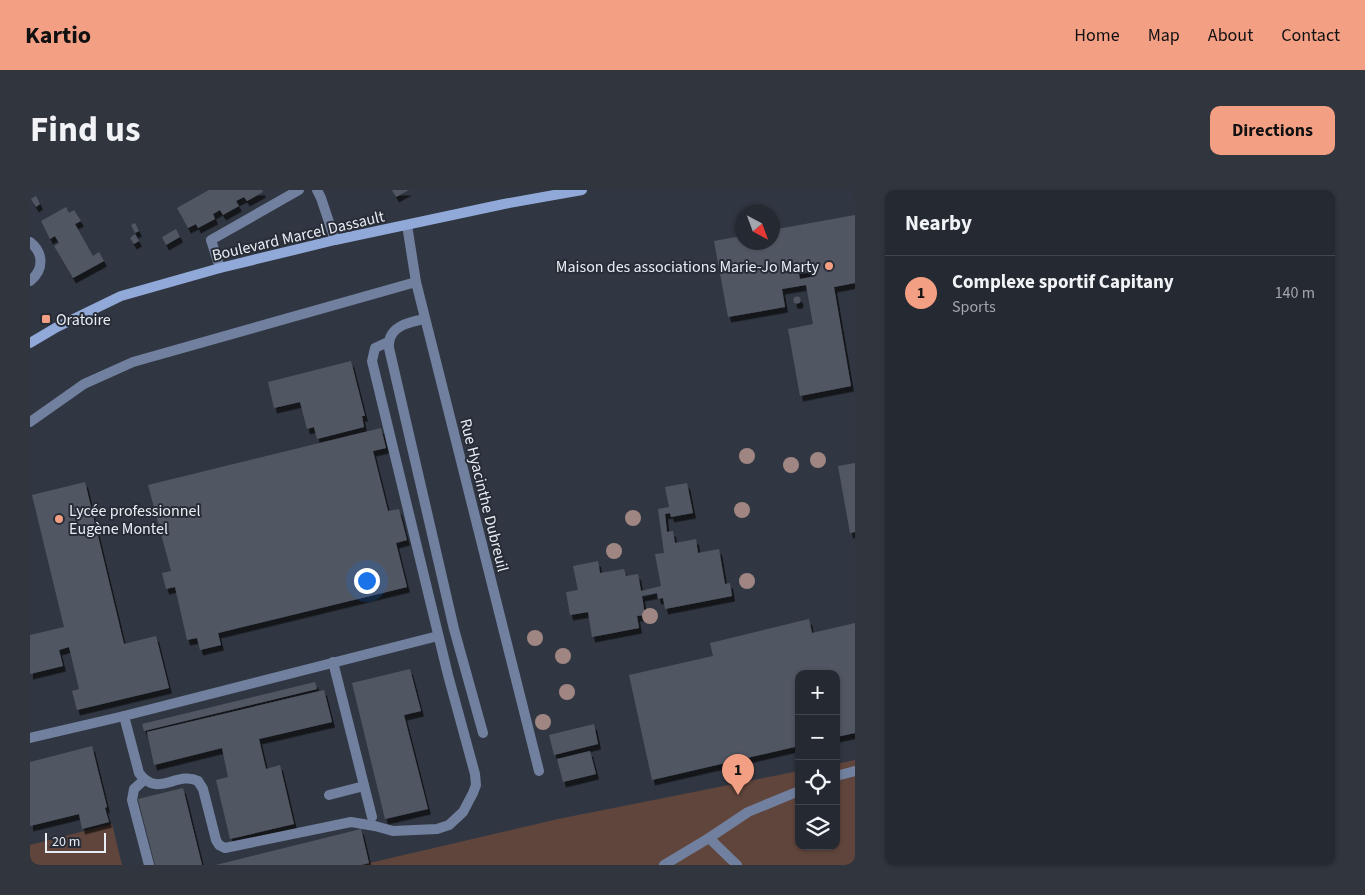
<!DOCTYPE html>
<meta charset="utf-8">
<style>
:root{--surface:#252932;--page:#31353e;--text:#f1f3f6;--muted:#a3a6ac;--line:#42454d;--accent:#f39f83}
body{margin:0;font-family:"Source Sans 3",sans-serif;background:var(--page);color:var(--text)}
.controls{position:absolute;right:15px;bottom:15px;display:grid;overflow:hidden;border-radius:10px;box-shadow:0 1px 4px #0004}
.controls button{width:45px;height:45px;display:grid;place-items:center;padding:0;border:0;border-bottom:1px solid var(--line);background:var(--surface);color:var(--text);font:25px sans-serif}
.compass{position:absolute;left:705px;top:15px;width:45px;height:45px;border-radius:50%;background:var(--surface);box-shadow:0 1px 4px #0004;rotate:139deg}
.scale{position:absolute;left:15px;bottom:12px;width:61px;box-sizing:border-box;padding-left:5px;border:2px solid #e8ecf3;border-top:0;font-size:14px;line-height:18px;white-space:nowrap;color:#e8ecf3;-webkit-text-stroke:4px #272c37;paint-order:stroke}
.you{position:absolute;left:336px;top:390px;width:18px;height:18px;margin:-12px;border:4px solid #fff;border-radius:50%;background:#1a73e8;box-shadow:0 0 0 8px #1a73e833}
.badge{display:grid;place-items:center;width:32px;height:32px;border-radius:50%;background:var(--accent);color:#111;font-size:16px;font-weight:700}
.pin{position:absolute;translate:-50% -41px;filter:drop-shadow(0 1px 2px #0008)}
.pin::after{content:'';position:absolute;top:26px;width:18px;height:15px;background:inherit;clip-path:polygon(0 0,100% 0,50% 100%)}
.list{margin:0;padding:0;list-style:none}
h2{display:flex;justify-content:space-between;align-items:center;height:65px;margin:0;padding:0 20px;font-size:21px}
h2 small{font-size:16px;font-weight:400;color:var(--muted)}
.list li{display:grid;grid-template-columns:32px 1fr auto;gap:15px;align-items:center;box-sizing:border-box;height:75px;padding:0 20px;border-top:1px solid var(--line)}
.list b{display:block;font-size:19px;white-space:nowrap}
.list p{margin:0;font-size:16px;white-space:nowrap;color:var(--muted)}
.list em{font-size:16px;font-style:normal;color:var(--muted)}
.icon{flex:none;width:28px;height:28px;fill:none;stroke:currentColor;stroke-width:2;stroke-linecap:round;stroke-linejoin:round}
.map{position:relative;flex:none;width:825px;height:675px;overflow:hidden;border-radius:10px}
header{display:flex;align-items:center;gap:30px;box-sizing:border-box;height:70px;padding:0 25px;background:var(--accent);color:#111}
header strong{font-size:24px}
nav{display:flex;gap:28px;margin-inline-start:auto;font-size:18px}
.intro{display:flex;align-items:center;justify-content:space-between;box-sizing:border-box;height:120px;padding:0 30px}
h1{margin:0;font-size:35px}
.button{padding:12px 22px;border-radius:10px;background:var(--accent);color:#111;font-size:18px;font-weight:700}
main{display:flex;gap:30px;padding:0 30px}
aside{flex:1;background:var(--surface);border-radius:10px;box-shadow:0 1px 4px #0004}
.map>svg:first-child{display:block}
.green{fill:#60453c}
.building{fill:#515763;fill-rule:evenodd;filter:url(#shadow)}
.lines{fill:none;stroke-linecap:round;stroke-linejoin:round}
.service{stroke:#71809e;stroke-width:10}
.minor{stroke:#71809e;stroke-width:10}
.secondary{stroke:#91a9d9;stroke-width:10}
.tree{fill:#a08682}
.poi-dot{fill:#f39f83;stroke:#272c37;stroke-width:2}
.labels{text-anchor:middle;stroke-width:4;stroke-linejoin:round;paint-order:stroke}
.street-label{font-size:16px;fill:#e8ecf3;stroke:#272c37}
.poi-label{font-size:16px;fill:#e8ecf3;stroke:#272c37;text-anchor:start}
</style>
<header>
<strong>Kartio</strong>
<nav><a>Home</a><a>Map</a><a>About</a><a>Contact</a></nav>
</header>
<div class="intro"><h1>Find us</h1><a class="button">Directions</a></div>
<main>
<div class="map">
<svg width="825" height="675" viewBox="0 0 825 675">
<defs>
<filter id="shadow"><feDropShadow dx="3" dy="5.5" stdDeviation="0" flood-color="#0009"/></filter>
</defs>
<rect width="100%" height="100%" fill="#313742"/>
<g class="green">
<path d="M825,570V675H331L528,629L769,581V656H806V574Z"/>
<path d="M82,634L92,675H0V655Z"/>
</g>
<g class="building">
<path d="M179,0H232L233,2L217,11L214,7L206,11L209,16L193,25L190,20L183,24L185,29L168,38L166,34L158,38L147,18Z"/>
<path d="M362,0H379L366,7Z"/>
<path d="M6,6L10,14L6,17L1,9Z"/>
<path d="M36,17L39,23L44,20L51,31L45,34L63,66L69,62L74,71L43,88L24,56L29,53L25,46L20,49L11,31Z"/>
<path d="M825,25V93L804,97L821,196L770,206L758,139L783,134L776,95L752,99L755,117L698,127L684,51L712,46V52H742V40ZM785,81L786,86L770,89L769,84Z"/>
<path d="M105,33L109,41L105,43L101,35Z"/>
<path d="M146,39L150,47L136,55L132,47Z"/>
<path d="M105,44L109,51L104,54L100,48Z"/>
<circle cx="767" cy="110" r="3.5"/>
<path d="M321,171L335,226H332L334,237L287,249L284,237L277,239L270,212L244,218L238,192Z"/>
<path d="M351,238L356,258L343,261L358,321L369,319L377,350L366,353L377,397L188,443L191,455L170,460L167,448L157,450L145,397L136,399L132,383L141,381L118,295Z"/>
<path d="M825,273V342L820,343L808,276Z"/>
<path d="M55,292L94,454L126,446L139,498L47,520L42,501L49,499L39,457L29,460L33,476L0,484V445L34,437L2,305Z"/>
<path d="M657,293L663,323L641,327L640,323L635,324L637,342L643,341L645,353L666,349L668,363L689,359L695,394L700,393L702,406L635,419L633,408L628,409L627,403L612,406L615,425L607,426L609,438L562,447L558,422L540,425L536,402L548,400L543,376L568,371L570,383L594,379L596,386L608,384L611,401L631,396L625,364L634,363L628,319L639,317L635,297Z"/>
<path d="M779,429L782,443L825,433V543L806,547V484H769V556L622,590L599,485L683,466L680,453Z"/>
<path d="M380,479L391,521L374,525L398,619L355,629L322,493Z"/>
<path d="M285,492L287,499L114,541L112,534Z"/>
<path d="M294,500L302,532L229,549L236,579L250,575L264,634L200,649L186,590L198,587L192,558L124,575L117,542Z"/>
<path d="M564,534L568,554L524,565L519,545Z"/>
<path d="M62,556L77,617L75,618L79,632L52,639L49,624L0,636V572Z"/>
<path d="M560,561L566,584L533,592L527,569Z"/>
<path d="M769,576V585L767,586L765,577Z"/>
<path d="M153,598L172,675H125L108,609Z"/>
<path d="M331,639L339,673L331,675H186Z"/>
</g>
<g class="lines">
<g class="service">
<path d="M0,52C14,63 14,80 0,91"/>
<path d="M190,78L181,50L269,0"/>
<path d="M395,129C378,132 357,137 359,158L424,439L453,543"/>
<path d="M358,152L345,158L342,171L418,485L445,584L446,595L443,603L433,622L419,635L407,639L363,641L345,636L321,632L195,658L189,655L186,650L173,599L168,591C147,580 128,609 109,583L94,526L408,446"/>
<path d="M0,232L54,194L103,172L386,92"/>
<path d="M303,472L342,627"/>
<path d="M0,548L94,526"/>
<path d="M806,586L825,581"/>
<path d="M114,590L104,599L102,610L119,675"/>
<path d="M299,605L334,596"/>
<path d="M679,648L707,675"/>
<path d="M634,675L679,648L718,622L769,601"/>
</g>
<g class="minor">
<path d="M287,0L291,8L305,50"/>
<path d="M377,35L386,92L509,581"/>
</g>
<path class="secondary" d="M0,153L27,137L91,106L190,78L305,50L474,14L552,0"/>
</g>
<g class="tree">
<circle cx="717" cy="266" r="8"/>
<circle cx="788" cy="270" r="8"/>
<circle cx="761" cy="275" r="8"/>
<circle cx="712" cy="320" r="8"/>
<circle cx="603" cy="328" r="8"/>
<circle cx="584" cy="361" r="8"/>
<circle cx="717" cy="391" r="8"/>
<circle cx="620" cy="426" r="8"/>
<circle cx="505" cy="448" r="8"/>
<circle cx="533" cy="466" r="8"/>
<circle cx="537" cy="502" r="8"/>
<circle cx="513" cy="532" r="8"/>
</g>
<g class="poi-dot">
<circle cx="799" cy="76" r="5"/>
<rect x="11" y="124" width="10" height="10" rx="2.5"/>
<circle cx="29" cy="329" r="5"/>
</g>
<g class="labels">
<g class="street-label">
<text transform="translate(268 45) rotate(-13)" y="6">Boulevard Marcel Dassault</text>
<text transform="translate(455 305) rotate(76)" y="6">Rue Hyacinthe Dubreuil</text>
</g>
<g class="poi-label">
<text x="789" y="82" text-anchor="end">Maison des associations Marie-Jo Marty</text>
<text x="26" y="135">Oratoire</text>
<text x="39" y="326">Lycée professionnel<tspan x="39" dy="18">Eugène Montel</tspan></text>
</g>
</g>
</svg>
<div class="controls">
<button>+</button>
<button>−</button>
<button><svg class="icon" aria-label="locate" viewBox="0 0 24 24"><circle cx="12" cy="12" r="6"/><path d="M12 2v4M12 18v4M2 12h4M18 12h4"/></svg></button>
<button><svg class="icon" aria-label="layers" viewBox="0 0 24 24"><path d="M12 4l9 5-9 5-9-5zM3 14l9 5 9-5"/></svg></button>
</div>
<svg class="compass" viewBox="-18 -18 36 36"><path d="M0-13l5 13h-10z" fill="#e53935"/><path d="M0 13l5-13h-10z" fill="#a3a6ac"/></svg>
<div class="scale">20 m</div>
<div class="you"></div>
<div class="pin badge" style="left:708px;top:605px">1</div>
</div>
<aside>
<h2>Nearby<small></small></h2>
<ul class="list">
<li><span class="badge">1</span><div><b>Complexe sportif Capitany</b><p>Sports</p></div><em>140 m</em></li>
</ul>
</aside>
</main>
